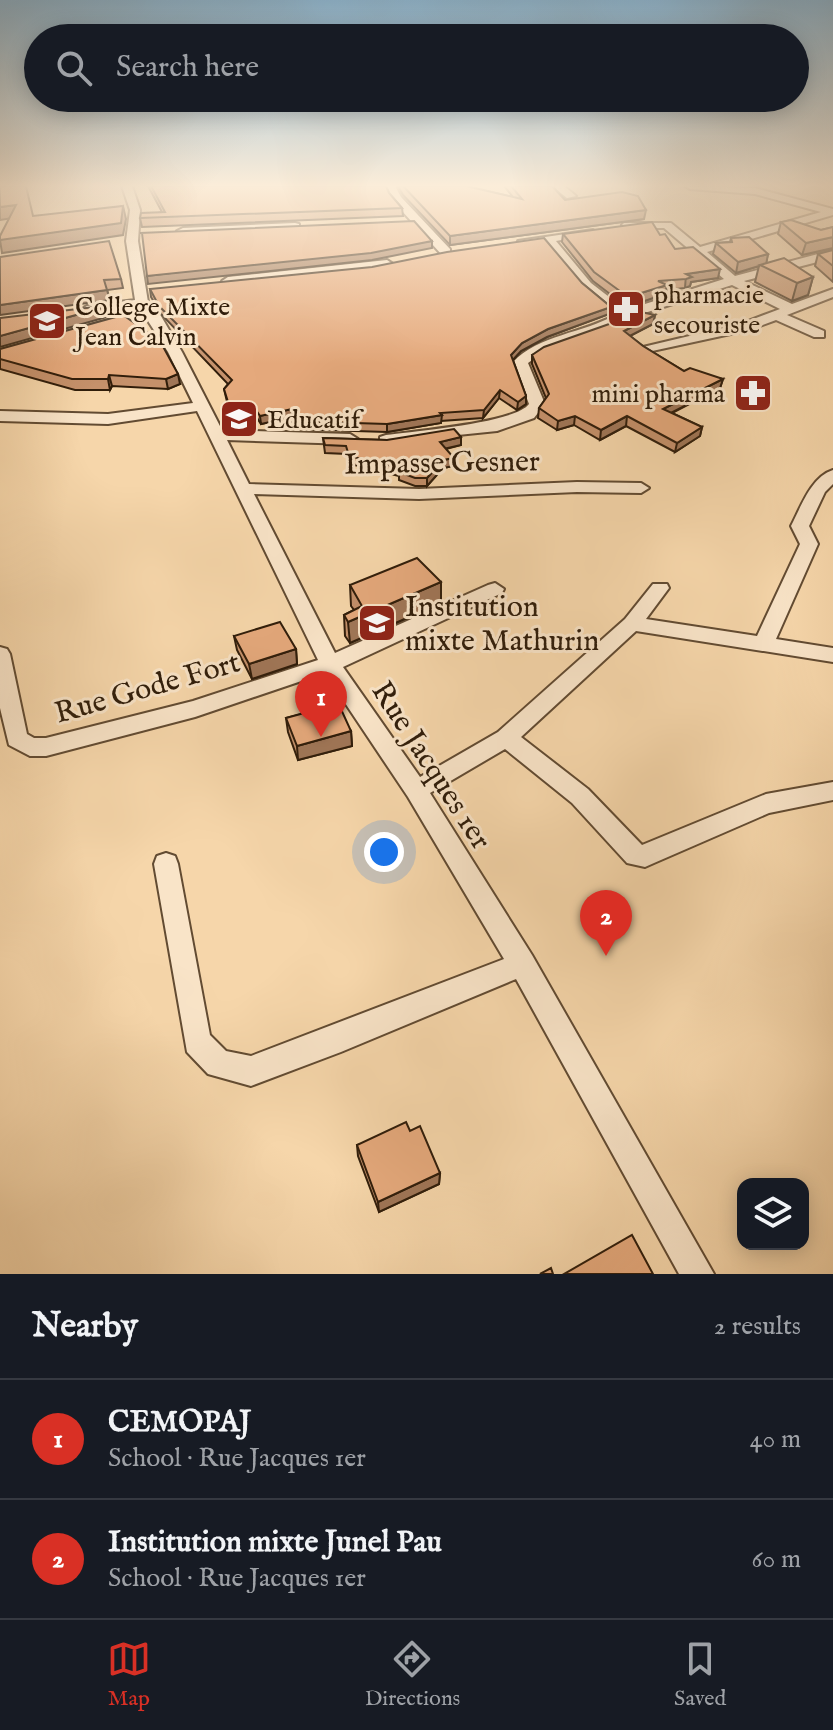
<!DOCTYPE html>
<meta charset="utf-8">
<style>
:root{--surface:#171b24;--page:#20242c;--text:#f1f3f6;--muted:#9ea1a6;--line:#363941;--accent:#d93025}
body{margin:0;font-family:"IM FELL English",serif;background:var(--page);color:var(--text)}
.controls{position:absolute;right:24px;bottom:24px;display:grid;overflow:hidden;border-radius:16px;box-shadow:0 4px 20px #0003}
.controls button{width:72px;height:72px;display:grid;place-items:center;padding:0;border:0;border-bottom:2px solid var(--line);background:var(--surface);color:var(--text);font:40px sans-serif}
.you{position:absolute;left:384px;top:852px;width:28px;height:28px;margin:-20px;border:6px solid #fff;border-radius:50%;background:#1a73e8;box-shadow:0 0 0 12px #1a73e833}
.badge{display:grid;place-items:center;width:52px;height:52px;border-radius:50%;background:var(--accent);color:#fff;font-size:26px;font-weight:700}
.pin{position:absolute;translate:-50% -66px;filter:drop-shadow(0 2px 4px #0008)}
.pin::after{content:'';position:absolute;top:42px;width:28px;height:24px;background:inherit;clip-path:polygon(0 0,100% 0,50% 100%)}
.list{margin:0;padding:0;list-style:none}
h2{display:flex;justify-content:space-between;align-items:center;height:104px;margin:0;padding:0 32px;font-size:34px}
h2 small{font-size:26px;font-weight:400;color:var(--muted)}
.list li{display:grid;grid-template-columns:52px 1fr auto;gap:24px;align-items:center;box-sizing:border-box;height:120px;padding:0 32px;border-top:2px solid var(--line)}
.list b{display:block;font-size:30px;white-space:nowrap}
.list p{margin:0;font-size:26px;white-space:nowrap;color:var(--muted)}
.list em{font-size:26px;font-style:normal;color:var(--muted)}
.icon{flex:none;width:44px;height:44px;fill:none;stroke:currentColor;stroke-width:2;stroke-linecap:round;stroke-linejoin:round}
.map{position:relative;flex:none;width:833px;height:1274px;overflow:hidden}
.search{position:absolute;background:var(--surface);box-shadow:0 4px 20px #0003;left:24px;right:24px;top:24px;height:88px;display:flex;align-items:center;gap:20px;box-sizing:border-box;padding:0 28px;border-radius:44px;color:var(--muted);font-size:30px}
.sheet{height:344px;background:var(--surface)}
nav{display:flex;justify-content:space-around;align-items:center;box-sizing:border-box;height:112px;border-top:2px solid var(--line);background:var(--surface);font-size:22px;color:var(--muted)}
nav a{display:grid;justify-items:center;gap:4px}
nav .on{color:var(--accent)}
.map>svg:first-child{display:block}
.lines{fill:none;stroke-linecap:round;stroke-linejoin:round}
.street-casing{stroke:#624b32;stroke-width:4}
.street{fill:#f9e4c8;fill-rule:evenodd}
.wall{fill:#c5916b;stroke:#301d0a;stroke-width:2}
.shaded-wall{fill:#a07657;stroke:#301d0a;stroke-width:2}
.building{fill:#e5a97c;stroke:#301d0a;stroke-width:2}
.labels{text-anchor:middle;stroke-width:6;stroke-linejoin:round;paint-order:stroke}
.far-poi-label{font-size:26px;fill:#301d0a;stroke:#f9e4c8;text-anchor:start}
.street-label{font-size:30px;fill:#301d0a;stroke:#f9e4c8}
.poi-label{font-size:30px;fill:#301d0a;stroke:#f9e4c8;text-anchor:start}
</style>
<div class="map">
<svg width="833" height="1274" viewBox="0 0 833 1274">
<rect width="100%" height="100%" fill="#f6d6aa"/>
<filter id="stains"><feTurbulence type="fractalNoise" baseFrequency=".0025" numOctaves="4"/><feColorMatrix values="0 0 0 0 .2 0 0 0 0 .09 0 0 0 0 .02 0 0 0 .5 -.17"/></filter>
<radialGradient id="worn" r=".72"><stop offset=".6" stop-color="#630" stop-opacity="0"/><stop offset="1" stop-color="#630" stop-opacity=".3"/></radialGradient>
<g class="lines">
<g class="street-casing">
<g id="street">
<path d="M122,186H132L140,210L138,241L148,302L158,311L182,352L222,430L350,434L358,439L350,444L227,440L249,484L419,489L577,482L641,483L649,488L641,493L577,492L419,499L254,494L335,653L488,585L495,583L504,589L502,593L343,667L420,777L498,732L625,619L653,584H667L669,588L646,619L757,636L800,544L791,526C801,507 811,477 833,470V484L825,492L809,526L818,544L776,639L833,648V662L636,631L521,737L588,789L642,845L766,794L833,782V800L769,813L654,863L645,867L627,863L572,803L505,749L430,793L532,955L714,1274H679L516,979L341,1052L251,1086L208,1074L187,1052L154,864L157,856L166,853L175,856L178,864L210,1035L226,1051L251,1056L504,959L408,797L325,673L195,717L46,756H30L9,745L0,708V647L7,649L10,654L27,734L34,738H46L193,701L318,660L197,411L108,424L0,421V411L108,414L193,403L168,352L139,307L87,314L80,310L87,306L135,300L126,241L130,210Z"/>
<path d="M385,186H395L401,197L450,249V255H442L392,200Z"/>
<path d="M552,186H564L576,196L567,198Z"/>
<path d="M685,186L755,188L833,209V215L707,252L735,276L833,250V258L744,281L792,304L833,289V297L787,315L824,331V337H814L776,320L749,330L643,353V347L740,324L780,309L732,285L629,318L610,329L542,353L528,363L545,404L534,418L497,431L380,443V437L386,435C415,431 515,423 529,404L513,362C538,335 584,333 615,315L583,289L545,243L518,245V241L593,230V234L556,241L591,283L626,310L724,279L664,228H628L622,225L624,223H671L700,247L821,212L755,194L690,189Z"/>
<path d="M295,223L299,224V228L183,234L177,231L183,228Z"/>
<path d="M387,260L393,264L391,267L228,285L222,281L228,277Z"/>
</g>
</g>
<use href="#street" class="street"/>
</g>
<g class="wall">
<path d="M148,186H386L389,193L402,208L403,216L142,227L140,218L162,212Z"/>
<path d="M398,186H466L513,197L504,186H552L565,200L644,219L450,245L403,195Z"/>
<path d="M781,222L821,230L833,227V248L802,255L778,234Z"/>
<path d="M563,234L675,249L718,278L691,282L690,286L685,288L666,290L665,294L627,307L593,281L562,242Z"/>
<path d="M731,238L768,254L766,263L813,277L808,295L792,301L755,282L759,266L736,273L713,254L716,243L730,242Z"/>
<path d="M833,250V282L815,266L818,254Z"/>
<path d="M0,257L121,279L123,288L107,290L110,300Z"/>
<path d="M582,283L611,307L609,314L547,337L521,351L513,360L526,396V404L517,410L499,398L483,418L441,421V423L387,432L291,429V417L261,424L257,418L240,421L235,409L229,410L224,389L228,384L161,314L151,297L150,289Z"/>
<path d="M123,315L180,384L168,389L112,386L110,390H75L0,369V349Z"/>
<path d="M655,315L653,324L630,336L643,346L684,371L723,379L720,388L672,413L702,427L700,436L675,452L626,426L600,440L574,425L557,430L538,418L539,408L546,398L532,364V355Z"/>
<path d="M461,437V445L446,449L454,466L443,468L427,486H415L399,480V476L350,464L347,454L325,453L323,438L387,440Z"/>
<path d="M350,585L441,603L350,643L345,636L344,615L354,610L351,606Z"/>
<path d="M234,636L296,649L297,664L252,679L237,650Z"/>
<path d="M301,707L333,709L351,731L352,746L298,760L288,732L286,718L302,714Z"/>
<path d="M410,1131L440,1173L439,1184L379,1212L358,1156L357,1145Z"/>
</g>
<g class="shaded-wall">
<path d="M16,205L19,217L0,220V207Z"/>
<path d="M123,206L126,219L123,235L2,253L0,240Z"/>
<path d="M646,210L644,219L450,245V236Z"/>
<path d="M833,237V248L802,255L806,243Z"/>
<path d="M432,241V248L372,260L148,284L147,276Z"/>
<path d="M768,254L766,265H760L759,266L736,273L738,262Z"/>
<path d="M720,269L718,278L691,282L690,286L685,288L686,274Z"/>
<path d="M813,277L808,295L792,301L797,283Z"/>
<path d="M667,285L665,294L627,307L628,297Z"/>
<path d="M107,290L110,300L0,315V305Z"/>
<path d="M112,305L114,315L0,347V336Z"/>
<path d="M611,307L609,314L547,337L521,351L510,363L511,355L522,343L548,329Z"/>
<path d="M655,315L653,324L622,340L624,331Z"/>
<path d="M178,374L180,384L168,389L166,379Z"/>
<path d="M109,375L112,386L110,390L108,379Z"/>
<path d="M723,379L720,388L661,418L663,409Z"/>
<path d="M500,390L499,398L483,418L484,410Z"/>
<path d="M526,396V404L517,410L518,402Z"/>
<path d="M234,401L235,409L229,410L228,402Z"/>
<path d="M292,409L293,417L261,424L260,416Z"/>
<path d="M256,410L257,418L240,421L239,413Z"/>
<path d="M442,415L441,423L387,432V424Z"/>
<path d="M575,416L574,425L557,430L558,421Z"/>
<path d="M627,416L626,426L600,440L601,430Z"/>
<path d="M702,427L700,436L675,452L677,443Z"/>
<path d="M461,437V445L439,450L440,442Z"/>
<path d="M454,458V466L443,468L427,486V478L443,460Z"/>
<path d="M441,582V603L350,643L348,622Z"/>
<path d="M296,649L297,664L252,679L249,664Z"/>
<path d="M351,731L352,746L298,760L297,746Z"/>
<path d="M440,1173L439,1184L379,1212L378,1202Z"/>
</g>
<g class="building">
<path d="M0,186H26L33,216L123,206L121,223L0,240V236L16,205L0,207Z"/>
<path d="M151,186H386L389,193L402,208L140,218L141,213L165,212Z"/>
<path d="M403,186H466L522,199L511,186H552L565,200L622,192L638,196L646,210L450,236Z"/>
<path d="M791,220L821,230L833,227V237L806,243L781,222Z"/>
<path d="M414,221L432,241L371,253L147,276L142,233H140Z"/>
<path d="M652,222L660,235L665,234L675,249L693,247L720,269L686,274L692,277L686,279L658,281L667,285L628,297L594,272L563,234Z"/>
<path d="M749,237L768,254L738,262L716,243L732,242L731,238Z"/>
<path d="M544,238L582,283L611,307L548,329L522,343L511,355L526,396L518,402L500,390L484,410L440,413L442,415L387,424L291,421L292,409L260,416L256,410L239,413L234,401L228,402L224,389L232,380L159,306L150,289L372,267L447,252Z"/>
<path d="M109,241L121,279L104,280L107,290L0,305V257Z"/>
<path d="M833,250V266L818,254Z"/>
<path d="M784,258L813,277L797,283L760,265Z"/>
<path d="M112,305L0,336V318Z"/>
<path d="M636,311L655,315L624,331L643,346L684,371L690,368L723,379L663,409L702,427L677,443L627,416L601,430L575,416L558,421L539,408L549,394L532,355L544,347L612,323Z"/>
<path d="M123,315L160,341L178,374L166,379L109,375L108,379H72L0,359V349Z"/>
<path d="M454,429L461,437L440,442L454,458L443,460L427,478H415L399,472L404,469L349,456L346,446L325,445L323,438L387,440Z"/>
<path d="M417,558L441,582L348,622L344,615L362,606L350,585Z"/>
<path d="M280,622L296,649L249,664L234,636Z"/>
<path d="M329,700L333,709L340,707L351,731L297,746L286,718L304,713L301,707Z"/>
<path d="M406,1122L410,1131L420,1126L440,1173L378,1202L357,1145Z"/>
<path d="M632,1235L653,1274H564Z"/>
<path d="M551,1268L553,1274H540Z"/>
</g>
<linearGradient id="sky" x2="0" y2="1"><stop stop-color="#8ab5d2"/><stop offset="0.51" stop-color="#fbedd9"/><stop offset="1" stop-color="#fbedd9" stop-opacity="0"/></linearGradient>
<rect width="833" height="364" fill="url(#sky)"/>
<defs>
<g id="pharmacy-square" transform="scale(2)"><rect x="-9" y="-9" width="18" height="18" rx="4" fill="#8f2418" stroke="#f9e4c8"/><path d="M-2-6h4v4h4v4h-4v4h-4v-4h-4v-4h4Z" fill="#fff"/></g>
<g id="school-square" transform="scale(2)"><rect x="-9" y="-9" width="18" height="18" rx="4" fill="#8f2418" stroke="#f9e4c8"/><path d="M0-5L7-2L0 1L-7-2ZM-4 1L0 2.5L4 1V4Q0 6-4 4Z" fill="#fff"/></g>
</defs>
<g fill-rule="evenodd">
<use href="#pharmacy-square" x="626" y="309"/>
<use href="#school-square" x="47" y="321"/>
<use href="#pharmacy-square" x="753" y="393"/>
<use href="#school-square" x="239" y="419"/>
<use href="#school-square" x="377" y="623"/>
</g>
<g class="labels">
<g class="far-poi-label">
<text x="654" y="303">pharmacie<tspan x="654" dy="30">secouriste</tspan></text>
<text x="75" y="315">College Mixte<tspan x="75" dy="30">Jean Calvin</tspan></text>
<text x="725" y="402" text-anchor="end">mini pharma</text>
<text x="267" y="428">Educatif</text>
</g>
<g class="street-label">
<text transform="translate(442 462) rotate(-1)" y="10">Impasse Gesner</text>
<text transform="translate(147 687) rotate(-16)" y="10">Rue Gode Fort</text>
<text transform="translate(432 765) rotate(57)" y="10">Rue Jacques 1er</text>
</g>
<g class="poi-label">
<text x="405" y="616">Institution<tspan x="405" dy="34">mixte Mathurin</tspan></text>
</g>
</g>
<rect width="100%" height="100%" filter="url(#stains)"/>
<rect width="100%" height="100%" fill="url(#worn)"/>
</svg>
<div class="controls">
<button><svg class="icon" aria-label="layers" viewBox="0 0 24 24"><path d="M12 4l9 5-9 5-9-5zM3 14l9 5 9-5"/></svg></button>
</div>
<div class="you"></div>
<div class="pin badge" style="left:321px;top:737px">1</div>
<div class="pin badge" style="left:606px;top:956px">2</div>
<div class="search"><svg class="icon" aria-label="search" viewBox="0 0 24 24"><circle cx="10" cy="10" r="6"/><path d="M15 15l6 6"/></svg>Search here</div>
</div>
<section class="sheet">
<h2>Nearby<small>2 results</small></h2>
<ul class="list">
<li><span class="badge">1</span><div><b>CEMOPAJ</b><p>School · Rue Jacques 1er</p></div><em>40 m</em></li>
<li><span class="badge">2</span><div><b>Institution mixte Junel Pau</b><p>School · Rue Jacques 1er</p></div><em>60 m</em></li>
</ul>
</section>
<nav>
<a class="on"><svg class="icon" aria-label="map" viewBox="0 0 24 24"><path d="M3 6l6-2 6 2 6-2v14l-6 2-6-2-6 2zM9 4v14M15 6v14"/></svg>Map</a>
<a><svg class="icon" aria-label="directions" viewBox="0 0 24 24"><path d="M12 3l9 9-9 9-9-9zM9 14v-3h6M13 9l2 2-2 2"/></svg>Directions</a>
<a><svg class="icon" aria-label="saved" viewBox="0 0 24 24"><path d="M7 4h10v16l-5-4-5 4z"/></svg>Saved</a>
</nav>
